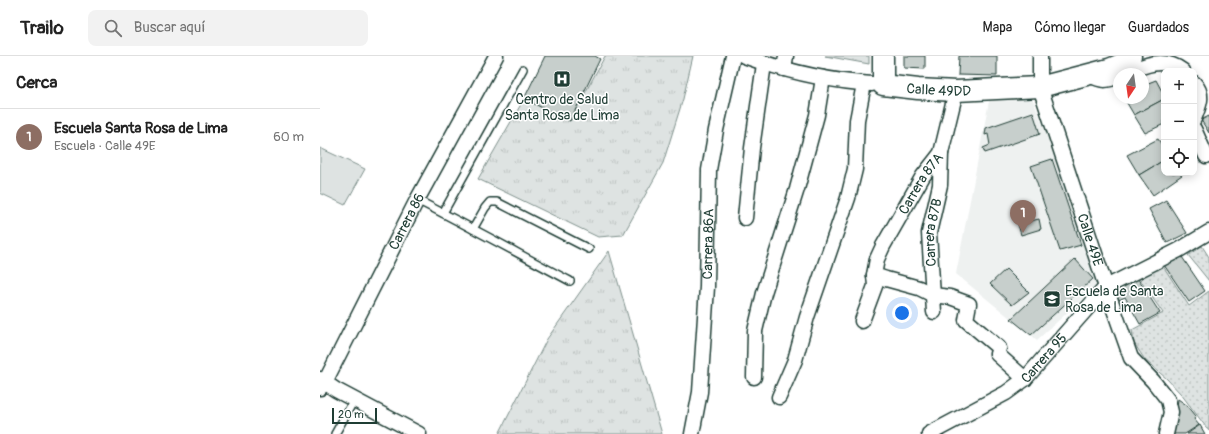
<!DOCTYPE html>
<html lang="es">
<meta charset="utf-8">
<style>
:root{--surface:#fff;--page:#f2f2f2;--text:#222;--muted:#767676;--line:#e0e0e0;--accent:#2563eb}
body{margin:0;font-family:Pangolin,sans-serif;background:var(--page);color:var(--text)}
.controls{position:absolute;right:12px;top:12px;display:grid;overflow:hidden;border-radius:8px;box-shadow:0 2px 10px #0003}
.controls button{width:36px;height:36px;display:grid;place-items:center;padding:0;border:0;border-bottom:1px solid var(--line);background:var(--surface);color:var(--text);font:20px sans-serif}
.compass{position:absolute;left:793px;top:12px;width:36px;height:36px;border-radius:50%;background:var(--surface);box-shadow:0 2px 10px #0003;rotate:193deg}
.scale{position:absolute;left:12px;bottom:10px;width:45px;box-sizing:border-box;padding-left:4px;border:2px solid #1f3d34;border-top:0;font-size:11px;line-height:14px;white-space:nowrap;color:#1f3d34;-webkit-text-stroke:3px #fff;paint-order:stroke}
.you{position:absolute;left:582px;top:257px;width:14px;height:14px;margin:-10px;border:3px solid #fff;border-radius:50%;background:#1a73e8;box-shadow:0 0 0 6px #1a73e833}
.badge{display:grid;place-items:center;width:26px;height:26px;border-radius:50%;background:var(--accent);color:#fff;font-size:13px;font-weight:700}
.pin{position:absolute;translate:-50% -33px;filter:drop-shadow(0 1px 2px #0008)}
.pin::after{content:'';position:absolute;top:21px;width:14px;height:12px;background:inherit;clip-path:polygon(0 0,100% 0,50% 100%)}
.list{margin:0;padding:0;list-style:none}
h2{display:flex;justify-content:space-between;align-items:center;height:52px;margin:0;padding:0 16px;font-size:17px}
h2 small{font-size:13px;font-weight:400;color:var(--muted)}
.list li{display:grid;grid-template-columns:26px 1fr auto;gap:12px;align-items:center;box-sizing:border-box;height:56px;padding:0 16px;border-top:1px solid var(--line)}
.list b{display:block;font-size:15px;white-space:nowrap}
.list p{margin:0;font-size:13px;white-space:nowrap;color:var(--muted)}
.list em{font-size:13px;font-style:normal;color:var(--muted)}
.icon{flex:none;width:22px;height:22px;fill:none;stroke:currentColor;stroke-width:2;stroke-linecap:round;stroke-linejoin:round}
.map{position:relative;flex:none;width:889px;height:378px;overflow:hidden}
header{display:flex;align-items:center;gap:24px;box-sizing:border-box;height:56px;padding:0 20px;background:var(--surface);border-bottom:1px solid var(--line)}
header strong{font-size:19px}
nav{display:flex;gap:22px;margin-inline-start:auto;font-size:14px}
.search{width:280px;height:36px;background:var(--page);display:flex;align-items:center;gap:10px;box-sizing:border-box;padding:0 14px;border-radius:8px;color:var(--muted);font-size:15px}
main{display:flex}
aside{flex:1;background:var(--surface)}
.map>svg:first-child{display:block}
.built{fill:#eef1f0}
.grass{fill:url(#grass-dots);stroke:#7e908b}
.park{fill:url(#park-tufts);stroke:#7e908b}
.pitch{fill:#dee3e2;stroke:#7e908b}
.building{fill:#c7cfcc;stroke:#1f3d34}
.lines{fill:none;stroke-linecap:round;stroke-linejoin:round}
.lane-casing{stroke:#1f3d34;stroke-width:10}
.street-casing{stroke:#1f3d34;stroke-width:17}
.secondary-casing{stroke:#1f3d34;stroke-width:23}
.lane{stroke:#fff;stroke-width:7}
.street{stroke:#fff;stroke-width:14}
.secondary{stroke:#fff;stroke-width:20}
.labels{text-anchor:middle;stroke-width:3;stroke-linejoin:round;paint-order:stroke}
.street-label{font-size:14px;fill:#1f3d34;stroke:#fff}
.poi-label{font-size:14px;fill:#1f3d34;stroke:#fff}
</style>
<header>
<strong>Trailo</strong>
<div class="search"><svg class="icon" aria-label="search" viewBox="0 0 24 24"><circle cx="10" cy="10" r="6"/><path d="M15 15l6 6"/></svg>Buscar aquí</div>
<nav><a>Mapa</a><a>Cómo llegar</a><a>Guardados</a></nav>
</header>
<main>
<aside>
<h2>Cerca<small></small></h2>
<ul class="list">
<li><span class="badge" style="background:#8d6e63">1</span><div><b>Escuela Santa Rosa de Lima</b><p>Escuela · Calle 49E</p></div><em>60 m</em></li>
</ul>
</aside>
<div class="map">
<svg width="889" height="378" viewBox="0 0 889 378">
<defs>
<pattern id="grass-dots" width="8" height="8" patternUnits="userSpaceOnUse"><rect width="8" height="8" fill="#dee3e2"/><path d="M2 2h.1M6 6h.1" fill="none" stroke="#bec4c2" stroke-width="1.8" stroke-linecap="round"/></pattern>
<pattern id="park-tufts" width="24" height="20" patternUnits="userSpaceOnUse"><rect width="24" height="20" fill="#dee3e2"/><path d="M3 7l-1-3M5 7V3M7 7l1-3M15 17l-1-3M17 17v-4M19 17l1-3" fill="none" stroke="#bec4c2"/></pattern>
</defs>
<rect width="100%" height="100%" fill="#fff"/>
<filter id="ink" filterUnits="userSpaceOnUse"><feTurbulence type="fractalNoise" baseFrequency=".025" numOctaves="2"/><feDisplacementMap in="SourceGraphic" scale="8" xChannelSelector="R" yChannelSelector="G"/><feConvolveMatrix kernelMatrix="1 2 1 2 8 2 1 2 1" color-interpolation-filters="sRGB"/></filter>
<g filter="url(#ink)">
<path class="built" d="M710,36L735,101L780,227L717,284L636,218L669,45Z"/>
<g class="grass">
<path d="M882,190L889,201V225L868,199Z"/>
<path d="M843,210L869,250L889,235V375L861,338L847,323L825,304L814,287L812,274L843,257L818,221Z"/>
</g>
<g class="park">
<path d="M285,0H373L363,43L343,107L303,179L278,181L158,123L204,43L250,65Z"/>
<path d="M505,0H549V8Z"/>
<path d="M289,195L342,378H179L227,283Z"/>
</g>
<path class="pitch" d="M0,92L45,113L25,149L0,137Z"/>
<g class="building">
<path d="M225,0H275L280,3L250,65L204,43Z"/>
<path d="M584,0H605V13L584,12Z"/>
<path d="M639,0H677V20L638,19Z"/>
<path d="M836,24L844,39V43L814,59L804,42H823V29Z"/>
<path d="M844,43V68L825,77L814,59Z"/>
<path d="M713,56L720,78L665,97L663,92L670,89L668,78L665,79L666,72Z"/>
<path d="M889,60V77L881,64Z"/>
<path d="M838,83L844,92V104L819,119L807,99Z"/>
<path d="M732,103L761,189L740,195L711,110Z"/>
<path d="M844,104V117H861L862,119L833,139L819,119Z"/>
<path d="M846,144L867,177L847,187L829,153Z"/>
<path d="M719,163L721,173L701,179L698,168Z"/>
<path d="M860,198L885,235L869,246L844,209Z"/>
<path d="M755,203L773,223L711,279L691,263Z"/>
<path d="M686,213L709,236L692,249L670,228Z"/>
<path d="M816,220L840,257L820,268L805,241L797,245L790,231Z"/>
<path d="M858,343L868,350L876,360L874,363L879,369L865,378H850L857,351Z"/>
<path d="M880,369L885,378H867Z"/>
</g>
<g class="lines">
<g class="lane-casing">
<g id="lane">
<path d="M97,144C149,170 199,198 250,225"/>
<path d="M123,157L203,13"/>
<path d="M153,173L165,152L170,146H177L269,193"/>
<path d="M15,378L34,344"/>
</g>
</g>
<g class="street-casing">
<g id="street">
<path d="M424,0C465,15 508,25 552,28"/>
<path id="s1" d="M720,0V31L786,231L811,302L833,325L848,344L851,356L846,378"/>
<path d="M464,13L466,0"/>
<path d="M804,18C824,9 844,0 863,15"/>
<path d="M770,19C782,26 787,25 799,20"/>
<path d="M874,27C885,39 879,49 874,63"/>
<path d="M874,73L886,100"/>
<path d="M425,162L432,92L444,8"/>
<path d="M554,219L566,223L599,232L613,239L630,241L649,248L646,264L679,292L677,298L705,323"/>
<path id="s2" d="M614,256L609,177L620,129L621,97"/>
<path id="s3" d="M542,265L555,230L554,219L557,203L563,190L603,120L621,97L636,35"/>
<path d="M434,321L435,275L444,237L477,133L497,59L503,22"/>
<path d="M0,323L16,334L99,378"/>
<path id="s4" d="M0,332L5,326L97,144L176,0"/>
<path d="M459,341L475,304L487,261L528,142L535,113L537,64L544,28"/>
<path id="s5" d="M372,378L380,336L387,231L389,114L396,74L413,0"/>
<path id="s6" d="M609,378L686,337L705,323L786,231L859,194L889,176"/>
</g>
</g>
<g class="secondary-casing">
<g id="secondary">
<path id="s7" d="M563,0V29L598,33L636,35L720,31L789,13L801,8L811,0"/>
</g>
</g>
<use href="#lane" class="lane"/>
<use href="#street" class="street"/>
<use href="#secondary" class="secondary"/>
</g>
</g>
<defs>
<g id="hospital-square" transform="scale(0.9)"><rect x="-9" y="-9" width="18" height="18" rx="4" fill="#1f3d34" stroke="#fff"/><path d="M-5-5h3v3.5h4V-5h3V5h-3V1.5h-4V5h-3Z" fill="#fff"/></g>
<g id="school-square" transform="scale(0.9)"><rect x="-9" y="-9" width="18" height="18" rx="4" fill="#1f3d34" stroke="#fff"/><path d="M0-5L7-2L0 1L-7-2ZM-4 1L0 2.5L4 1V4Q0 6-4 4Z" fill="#fff"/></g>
</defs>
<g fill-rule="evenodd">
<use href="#hospital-square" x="242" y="23"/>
<use href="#school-square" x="732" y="243"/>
</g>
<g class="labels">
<g class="street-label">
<text dy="5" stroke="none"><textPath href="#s7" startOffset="85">Calle 49DD</textPath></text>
<text dy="5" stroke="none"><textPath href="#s3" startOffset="152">Carrera 87A</textPath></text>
<text dy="5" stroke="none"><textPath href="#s4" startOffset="188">Carrera 86</textPath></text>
<text dy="5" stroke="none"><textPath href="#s2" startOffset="80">Carrera 87B</textPath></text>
<text dy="5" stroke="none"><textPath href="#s1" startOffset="192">Calle 49E</textPath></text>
<text dy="5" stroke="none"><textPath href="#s5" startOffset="191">Carrera 86A</textPath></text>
<text dy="5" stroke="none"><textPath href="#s6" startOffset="139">Carrera 95</textPath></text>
</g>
<g class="poi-label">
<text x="242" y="48">Centro de Salud<tspan x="242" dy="16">Santa Rosa de Lima</tspan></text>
<text x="745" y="240" text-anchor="start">Escuela de Santa<tspan x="745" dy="16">Rosa de Lima</tspan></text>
</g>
</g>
</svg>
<div class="controls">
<button>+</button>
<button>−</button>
<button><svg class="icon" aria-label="locate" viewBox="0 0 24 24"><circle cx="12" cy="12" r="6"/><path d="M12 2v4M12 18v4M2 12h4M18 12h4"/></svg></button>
</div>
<svg class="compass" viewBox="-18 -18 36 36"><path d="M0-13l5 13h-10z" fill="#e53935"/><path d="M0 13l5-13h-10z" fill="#767676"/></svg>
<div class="scale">20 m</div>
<div class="you"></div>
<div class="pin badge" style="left:703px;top:177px;background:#8d6e63">1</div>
</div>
</main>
